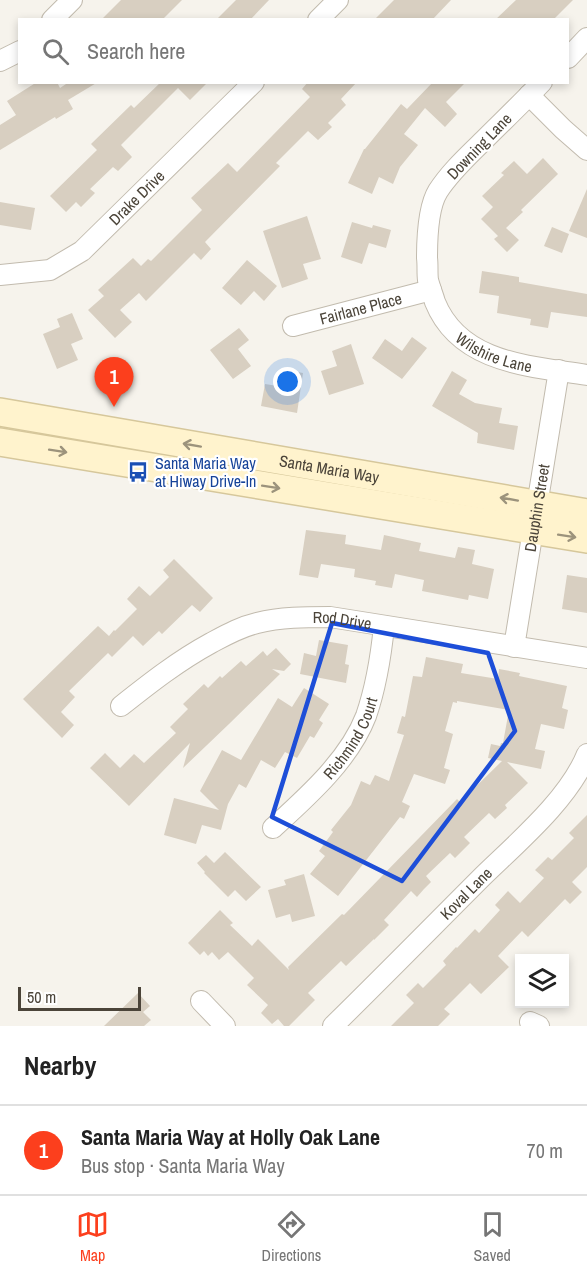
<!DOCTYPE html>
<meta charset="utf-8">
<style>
:root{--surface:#fff;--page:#f6f6f6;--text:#222;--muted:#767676;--line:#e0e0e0;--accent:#fc3f1d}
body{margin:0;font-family:"Archivo Narrow",sans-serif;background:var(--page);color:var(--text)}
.controls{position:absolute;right:18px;bottom:18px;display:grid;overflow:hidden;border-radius:0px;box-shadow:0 3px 9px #0003}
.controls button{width:54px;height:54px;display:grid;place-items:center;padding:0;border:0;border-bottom:2px solid var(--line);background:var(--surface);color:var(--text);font:30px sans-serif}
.scale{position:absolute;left:18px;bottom:15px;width:123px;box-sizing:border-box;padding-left:6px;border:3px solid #4b4439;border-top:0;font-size:16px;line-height:21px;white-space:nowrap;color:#4b4439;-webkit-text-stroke:4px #fff;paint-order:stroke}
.you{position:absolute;left:288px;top:382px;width:21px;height:21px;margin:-15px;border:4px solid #fff;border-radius:50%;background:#1a73e8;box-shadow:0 0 0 9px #1a73e833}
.badge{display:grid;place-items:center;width:39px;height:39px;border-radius:50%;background:var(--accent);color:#fff;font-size:20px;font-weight:700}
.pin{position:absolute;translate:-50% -50px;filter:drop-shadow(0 2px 3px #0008)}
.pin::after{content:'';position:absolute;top:32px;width:21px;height:18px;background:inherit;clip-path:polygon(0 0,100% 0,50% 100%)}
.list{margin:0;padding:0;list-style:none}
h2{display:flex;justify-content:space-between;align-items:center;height:78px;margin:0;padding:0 24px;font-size:26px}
h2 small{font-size:20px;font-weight:400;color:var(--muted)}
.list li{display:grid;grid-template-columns:39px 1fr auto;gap:18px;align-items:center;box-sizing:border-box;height:90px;padding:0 24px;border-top:2px solid var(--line)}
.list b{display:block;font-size:22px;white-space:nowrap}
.list p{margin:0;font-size:20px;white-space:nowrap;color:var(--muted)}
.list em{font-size:20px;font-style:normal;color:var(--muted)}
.icon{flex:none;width:33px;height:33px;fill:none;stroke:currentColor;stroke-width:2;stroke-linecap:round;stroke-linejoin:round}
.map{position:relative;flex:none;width:587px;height:1026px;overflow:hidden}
.search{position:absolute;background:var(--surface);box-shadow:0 3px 9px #0003;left:18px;right:18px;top:18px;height:66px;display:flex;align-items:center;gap:15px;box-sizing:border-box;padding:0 21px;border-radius:0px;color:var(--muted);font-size:22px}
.sheet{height:168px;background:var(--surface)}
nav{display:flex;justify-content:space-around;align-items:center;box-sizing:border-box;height:84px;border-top:2px solid var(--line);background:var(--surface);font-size:16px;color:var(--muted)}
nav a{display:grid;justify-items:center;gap:3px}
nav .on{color:var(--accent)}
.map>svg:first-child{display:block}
.building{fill:#d8cfc1}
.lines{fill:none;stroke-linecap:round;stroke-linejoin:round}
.minor-casing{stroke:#c2bbae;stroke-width:22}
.secondary-casing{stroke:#d6c79b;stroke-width:30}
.minor{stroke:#fff;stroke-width:20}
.secondary{stroke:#fff3cd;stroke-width:27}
.oneway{stroke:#9c937c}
.marked{fill:none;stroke:#1d4ed8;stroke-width:4.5;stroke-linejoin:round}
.labels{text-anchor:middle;stroke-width:4.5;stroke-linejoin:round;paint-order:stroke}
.street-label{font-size:16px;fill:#4b4439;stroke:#fff}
.transit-label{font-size:16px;fill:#164399;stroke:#fff;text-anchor:start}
</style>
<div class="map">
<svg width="587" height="1026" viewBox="0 0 587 1026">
<rect width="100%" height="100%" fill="#f6f3ec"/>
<g class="building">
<path d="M121,0H182L162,20H101Z"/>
<path d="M236,0H269L250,20H216Z"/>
<path d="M394,0H451L432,20H374Z"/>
<path d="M516,0H573L553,20H495Z"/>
<path d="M37,82H57L60,88L69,82H98L68,100L73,109L56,119L55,117L0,150V125L16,115L7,101Z"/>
<path d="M161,82H208L190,100L178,88L121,145L132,157L118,171L113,167L90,189L95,193L81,207L76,202L66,212L50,196L97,150L91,144L131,105L134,108Z"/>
<path d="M308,82H357L341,99L346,105L328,123L332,127L318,140L308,131L276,163L280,166L205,242L211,249L201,260L194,253L146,301L139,293L120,310L132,322L115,338L88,310L104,296L98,290L133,258L141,266L148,259L151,261L202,210L191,198L228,163L237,172L310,97L302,89Z"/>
<path d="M433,82H466L446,102L457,114L445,127L425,108L404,134L418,145L400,167L393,184L379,177L372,194L348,183L364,149H365L401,104L407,109Z"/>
<path d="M543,158L558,174L521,210L523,212L506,228L519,240L507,252L494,239L498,236L481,219L493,207L482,196L504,175L501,173L514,161L527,174Z"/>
<path d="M587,189V238L569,231Z"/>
<path d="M0,202L35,208L31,230L0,225Z"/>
<path d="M307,216L321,259L303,264L308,279L282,288L263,231Z"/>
<path d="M352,222L372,228L373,225L391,230L386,248L369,243L362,264L341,257Z"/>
<path d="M552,227L569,234L562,253L544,246Z"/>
<path d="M247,260L277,286L264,301L254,291L241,305L222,288Z"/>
<path d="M482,271L519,277V282L587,294V317L551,312L548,328L530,325L531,319L497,313L499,296L479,293Z"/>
<path d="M72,313L83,339L71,344L78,360L57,369L43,334L60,327L57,319Z"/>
<path d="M239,328L249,340L238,349L251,366L233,379L210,350Z"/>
<path d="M412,337L427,348L402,379L372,358L385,339L402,351Z"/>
<path d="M351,344L364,384L329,395L321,371L337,366L332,351Z"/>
<path d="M287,370L303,373L297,413L261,406L265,384L284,387Z"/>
<path d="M452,371L467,380L459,394L475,403L502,408L499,423L518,426L514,450L477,443L478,433L432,406Z"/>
<path d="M306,530L346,535L345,544L381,550L384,535L421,543L419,551L455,558L458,547L475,550L472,564L494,569L488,599L469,595L468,600L422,591L424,580L395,574L392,588L375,585L376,581L354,577L355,569L321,564L318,578L299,575Z"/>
<path d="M174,559L213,598L200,612L192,605L162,634L159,631L143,646L133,636L112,657L108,653L69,691L75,697L61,712L74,725L62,738L23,699L98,626L109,636L114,630L115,631L137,609L127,599L139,586L150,596L169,577L163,570Z"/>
<path d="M567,575L587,578V613L562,609Z"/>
<path d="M319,640L348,645L345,664L349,665L346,683L300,674L304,653L316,656Z"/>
<path d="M276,648L291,664L284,671L272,669L280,674L229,724L183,768L190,743L129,806L90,768L105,753L120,768L134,754L144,763L176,733L170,727L188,709L183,704L204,684L208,688L220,676L222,678L241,661L246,666L263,651L267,656Z"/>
<path d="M426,657L463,664L461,673L498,679L499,669L520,673L519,676L567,686L562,708L568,710L564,729L541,724L535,749L545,751L541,769L507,762L528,783L505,805L507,808L495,819L489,813L464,837L470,843L455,858L450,853L426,876L431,882L424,889L417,897L411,891L384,920L389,925L374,940V939L346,966L341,961L308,993L315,1000L289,1026H284L278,1019L272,1024L261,1013L268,1005L247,985L254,978L228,952L219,960L212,952L208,956L204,951L200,955L188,943L220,910L233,923L230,925L252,946L258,939L289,970L288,967L342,914L344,915L457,799L460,802L502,761L488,758L491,744L500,746L501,743H503L509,710L457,701V703L453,702L445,731L453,734L444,768L450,770L445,784L414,774L402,802L410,806L404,819L400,817L338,896L310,874L325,856L319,851L333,832L331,830L351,805L361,781L370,785L375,775L389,781L404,735L397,733L402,716L405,717L413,676L422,677Z"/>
<path d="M304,688L329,704L319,720L323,723L314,738L310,736L297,758L285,752L275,768L261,760L246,788L239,784L228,804L221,830L202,825L196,844L164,835L174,798L219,810L200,791L222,750L241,760L278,698L292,707Z"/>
<path d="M587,815V867L572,882L582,892L570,904L565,899L528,937L522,931L498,956L509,967L481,994L470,983L444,1009L450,1014L438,1026H391L414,1003L406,995L418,983L423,988L446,965L443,961L456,947L457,948L475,929L479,933L500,910L495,905L508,891L520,903L544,878L535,870L548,857L552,860L574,838L569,833Z"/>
<path d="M225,852L261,887L246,901L235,890L228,897L204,873L205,872L197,863L206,855L214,863Z"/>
<path d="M304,874L315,916L292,922L290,914L276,918L268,890L286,885L284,880Z"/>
<path d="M138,993L150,1006L143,1012L151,1020L144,1026H104Z"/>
</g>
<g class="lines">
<g class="minor-casing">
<g id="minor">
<path d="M52,20L72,0"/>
<path d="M318,20L338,0"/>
<path d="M568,58L587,38"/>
<path d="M0,61L20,51"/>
<path id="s1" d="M542,82C523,102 503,121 484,140C468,156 451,171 438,191C428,207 427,239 427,258C428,265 427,273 428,280C430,288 433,295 435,302C460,364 531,366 587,375"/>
<path d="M529,95L563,129L587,150"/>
<path id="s2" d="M0,275L50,270L82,251L254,82"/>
<path id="s3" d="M293,326L431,290"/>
<path id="s4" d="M514,647L559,370"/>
<path id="s5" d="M121,706C150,683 178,661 211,643C226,635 240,627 257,623C281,617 305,617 330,617L587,658"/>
<path id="s6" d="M273,828C307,797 349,760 366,716C376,687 381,656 384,626"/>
<path d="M201,1001L225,1026"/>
<path d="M530,1022L539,1026"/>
<path id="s7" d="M333,1026C384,976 433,926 483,876C518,842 569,799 587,754"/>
</g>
</g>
<g class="secondary-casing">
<g id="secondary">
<path id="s8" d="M0,412L587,513"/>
<path d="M0,442L587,539"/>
</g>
</g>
<use href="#minor" class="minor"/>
<use href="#secondary" class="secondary"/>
</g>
<defs><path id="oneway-shaft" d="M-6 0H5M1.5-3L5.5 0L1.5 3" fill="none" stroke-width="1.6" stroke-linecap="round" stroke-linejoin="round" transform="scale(1.5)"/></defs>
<g class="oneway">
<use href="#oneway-shaft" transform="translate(192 445) rotate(-170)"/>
<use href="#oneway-shaft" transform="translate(58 451) rotate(9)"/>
<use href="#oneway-shaft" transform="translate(271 487) rotate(9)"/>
<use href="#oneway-shaft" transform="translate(509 499) rotate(-170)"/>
<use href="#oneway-shaft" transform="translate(567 536) rotate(9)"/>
</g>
<path class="marked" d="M332,623L488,653L515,731L402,881L272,817Z"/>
<defs>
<g id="bus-bare" transform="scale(1.62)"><path d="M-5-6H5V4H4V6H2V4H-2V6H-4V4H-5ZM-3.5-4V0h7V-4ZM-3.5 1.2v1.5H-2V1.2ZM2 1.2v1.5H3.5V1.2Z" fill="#1a4fb4" stroke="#fff" stroke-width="2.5" paint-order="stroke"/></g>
</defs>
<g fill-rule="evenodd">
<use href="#bus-bare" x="138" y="472"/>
</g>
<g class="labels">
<g class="street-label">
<text transform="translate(479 146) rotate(-46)" y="6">Downing Lane</text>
<text dy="6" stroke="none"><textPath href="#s2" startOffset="164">Drake Drive</textPath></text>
<text dy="6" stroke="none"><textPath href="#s3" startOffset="70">Fairlane Place</textPath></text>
<text dy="6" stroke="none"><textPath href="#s1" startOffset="346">Wilshire Lane</textPath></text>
<text dy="6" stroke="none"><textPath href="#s8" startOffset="334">Santa Maria Way</textPath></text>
<text dy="6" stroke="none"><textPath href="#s4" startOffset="141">Dauphin Street</textPath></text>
<text dy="6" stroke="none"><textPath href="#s5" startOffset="246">Rod Drive</textPath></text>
<text dy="6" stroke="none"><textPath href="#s6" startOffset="120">Richmind Court</textPath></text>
<text dy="6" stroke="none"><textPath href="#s7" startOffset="188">Koval Lane</textPath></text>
</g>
<g class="transit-label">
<text x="155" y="469">Santa Maria Way<tspan x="155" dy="18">at Hiway Drive-In</tspan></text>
</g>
</g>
</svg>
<div class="controls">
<button><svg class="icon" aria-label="layers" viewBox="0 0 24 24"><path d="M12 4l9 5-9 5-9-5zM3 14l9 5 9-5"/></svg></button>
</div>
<div class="scale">50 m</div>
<div class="you"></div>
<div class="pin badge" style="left:114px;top:407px">1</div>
<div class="search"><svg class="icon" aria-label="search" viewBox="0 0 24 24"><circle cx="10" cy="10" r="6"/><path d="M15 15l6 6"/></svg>Search here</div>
</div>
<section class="sheet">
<h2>Nearby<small></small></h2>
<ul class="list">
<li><span class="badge">1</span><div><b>Santa Maria Way at Holly Oak Lane</b><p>Bus stop · Santa Maria Way</p></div><em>70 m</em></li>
</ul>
</section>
<nav>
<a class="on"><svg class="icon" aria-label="map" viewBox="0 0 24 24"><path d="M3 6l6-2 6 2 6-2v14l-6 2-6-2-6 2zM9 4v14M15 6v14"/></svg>Map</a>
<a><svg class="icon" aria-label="directions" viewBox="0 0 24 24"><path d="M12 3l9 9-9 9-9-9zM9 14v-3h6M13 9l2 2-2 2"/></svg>Directions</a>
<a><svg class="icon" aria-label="saved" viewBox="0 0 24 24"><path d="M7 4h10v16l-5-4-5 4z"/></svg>Saved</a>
</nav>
